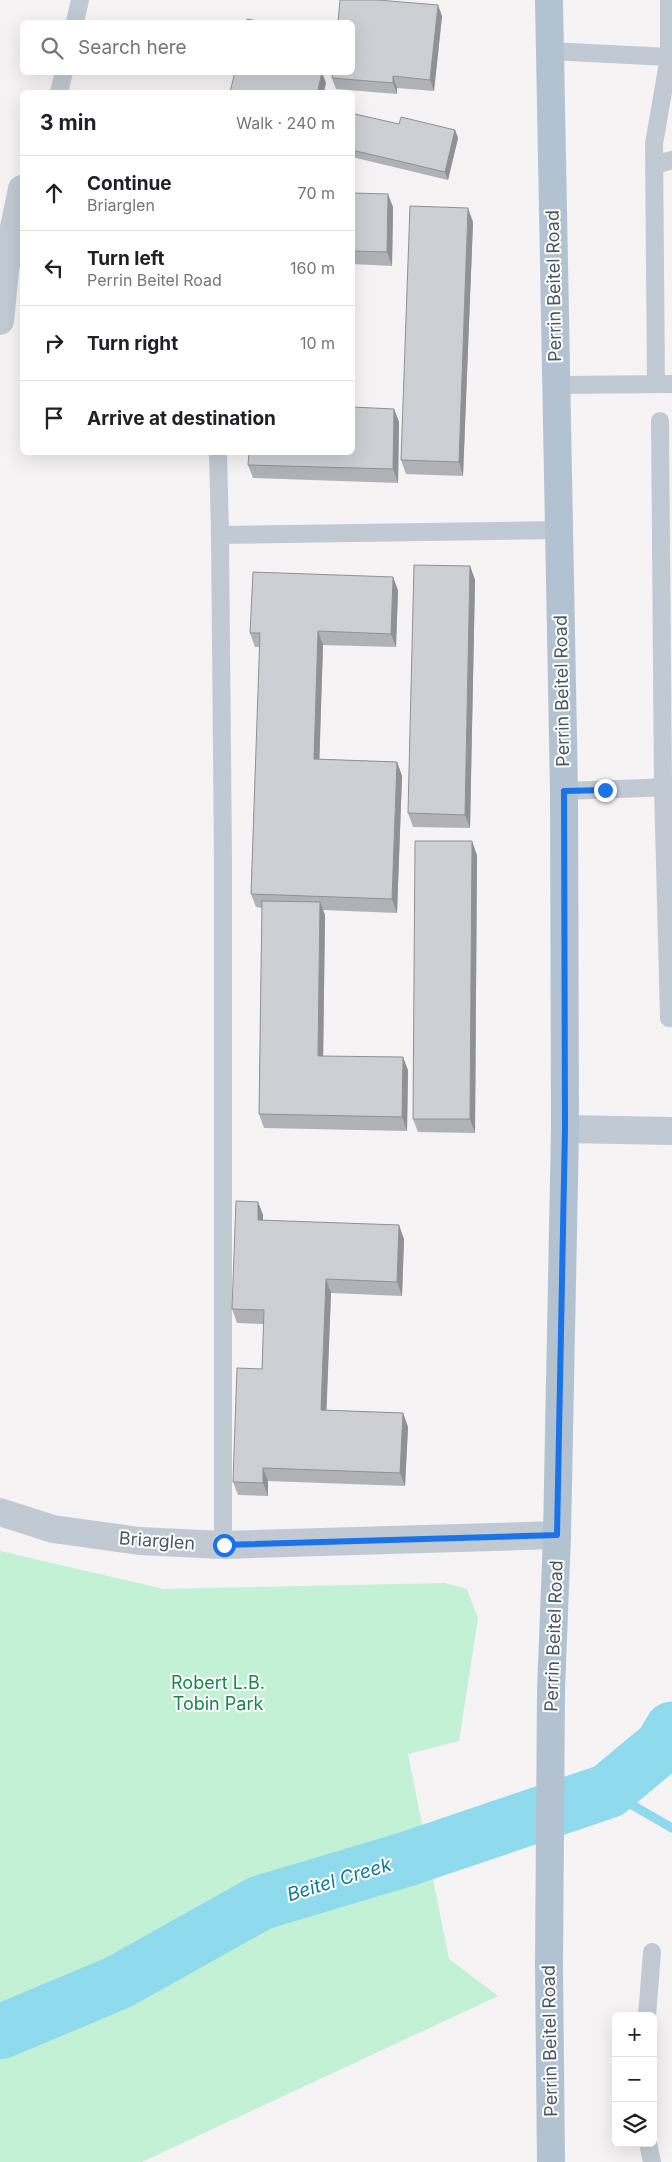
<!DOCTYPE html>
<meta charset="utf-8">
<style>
:root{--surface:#fff;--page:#f6f6f6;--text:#202124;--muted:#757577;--line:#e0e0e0}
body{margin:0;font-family:Inter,sans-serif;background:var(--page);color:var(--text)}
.controls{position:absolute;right:15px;bottom:15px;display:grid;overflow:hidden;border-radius:8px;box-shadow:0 5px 20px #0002}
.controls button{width:45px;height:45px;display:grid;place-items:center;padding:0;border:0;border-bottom:1px solid var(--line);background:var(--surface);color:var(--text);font:25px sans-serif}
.stop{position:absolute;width:15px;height:15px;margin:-11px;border:4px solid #1a73e8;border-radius:50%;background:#fff}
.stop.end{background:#1a73e8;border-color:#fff;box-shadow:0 1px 5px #0008}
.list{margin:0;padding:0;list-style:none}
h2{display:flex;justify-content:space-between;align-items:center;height:65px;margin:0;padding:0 20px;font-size:21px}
h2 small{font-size:16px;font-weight:400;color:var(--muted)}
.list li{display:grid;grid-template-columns:32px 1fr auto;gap:15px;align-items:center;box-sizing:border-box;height:75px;padding:0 20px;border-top:1px solid var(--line)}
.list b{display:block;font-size:19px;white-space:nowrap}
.list p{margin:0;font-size:16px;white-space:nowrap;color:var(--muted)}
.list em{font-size:16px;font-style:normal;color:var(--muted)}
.icon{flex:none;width:28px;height:28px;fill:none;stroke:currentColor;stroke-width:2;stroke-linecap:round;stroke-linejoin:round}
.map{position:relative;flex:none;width:672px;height:2162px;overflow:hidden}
.search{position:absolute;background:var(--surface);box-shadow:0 5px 20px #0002;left:20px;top:20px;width:335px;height:55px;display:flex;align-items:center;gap:12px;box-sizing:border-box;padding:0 18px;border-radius:8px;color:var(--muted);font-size:19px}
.panel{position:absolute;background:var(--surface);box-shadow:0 5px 20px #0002;left:20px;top:90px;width:335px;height:365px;border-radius:8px}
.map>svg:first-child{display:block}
.green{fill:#c3f1d5}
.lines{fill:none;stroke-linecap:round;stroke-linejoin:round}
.stream{stroke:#90daee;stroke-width:9}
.river{stroke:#90daee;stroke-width:55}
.lane{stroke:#c1cad2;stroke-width:18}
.street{stroke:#c1cad2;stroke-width:28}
.primary{stroke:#b3c2d1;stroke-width:28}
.wall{fill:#b0b2b7}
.shaded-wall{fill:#909195}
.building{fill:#cdcfd5;stroke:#909195}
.route{stroke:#1a73e8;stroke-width:6}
.labels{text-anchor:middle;stroke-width:4;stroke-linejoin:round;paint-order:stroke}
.street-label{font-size:18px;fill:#4a5661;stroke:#fff}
.park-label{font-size:18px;fill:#17864f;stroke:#fff}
.water-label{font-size:19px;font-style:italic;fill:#0c7c9b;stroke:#fff}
</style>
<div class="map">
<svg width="672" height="2162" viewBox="0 0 672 2162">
<rect width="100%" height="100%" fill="#f5f3f3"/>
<path class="green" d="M0,1551L164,1589L445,1583L467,1589L478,1618L459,1741L408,1754L449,1959L498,1996L142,2162H0Z"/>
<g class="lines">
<path class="stream" d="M608,1791L672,1828"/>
<path class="river" d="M0,2032L119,1982L260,1903L407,1859L608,1791L662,1746L672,1729"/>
<g class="lane">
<path d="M75,22L80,0"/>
<path d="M550,51L669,57V0"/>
<path d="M59,92L64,72"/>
<path d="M655,165L672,160"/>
<path d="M656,384L654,144L669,57H672"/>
<path d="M556,385L672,384"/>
<path d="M660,421L663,788L669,1018H672"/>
<path d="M218,452L220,535"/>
<path d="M564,791L672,787"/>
<path d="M223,1545V862L220,535L559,530"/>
<path d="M647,2016L652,1952"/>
<path d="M648,2143L652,2162"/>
</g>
<g class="street">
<path d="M0,321L5,270L22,189"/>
<path d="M565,1129L672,1131"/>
<path d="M0,1512L53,1529L139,1541L223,1545L557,1535"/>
</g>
<path class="primary" d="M549,0L564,791L565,1129L557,1535L551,1691L549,1966L551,2162"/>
</g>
<g class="wall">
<path d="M442,16L434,91L397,88V94L336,89L332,78Z"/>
<path d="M399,124L455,130L458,138L448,180L352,157V125Z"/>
<path d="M352,193L393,207L392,266L352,264Z"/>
<path d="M473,222L463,476L406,474L401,460Z"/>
<path d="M394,409L399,422L398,483L253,478L248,465Z"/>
<path d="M470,566L475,580L470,828L413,827L408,813Z"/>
<path d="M398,590L396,647L323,645L319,759L397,762L402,776L397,913L323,910L325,915L323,1056L408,1070L407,1131L264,1128L259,1114L262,908L256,907L251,894L260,647H255L250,633Z"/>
<path d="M477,855L475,1133L418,1132L413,1119Z"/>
<path d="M258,1202L263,1215V1221L404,1239L402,1296L331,1293L326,1410L403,1413L408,1427L405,1486L268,1481V1496L238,1495L233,1482L262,1369L264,1324L237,1323L232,1309Z"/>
</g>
<g class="shaded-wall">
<path d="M438,5L442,16L434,91L430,80Z"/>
<path d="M322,72L326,83L324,92H319L318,90Z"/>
<path d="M393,76L397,88V94L393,83Z"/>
<path d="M455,130L458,138L448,180L445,172Z"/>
<path d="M388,194L393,207L392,266L387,252Z"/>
<path d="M468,208L473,222L463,476L459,462Z"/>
<path d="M394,409L399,422L398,483L393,469Z"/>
<path d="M470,566L475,580L470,828L465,815Z"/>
<path d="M393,577L398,590L396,647L391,634Z"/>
<path d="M318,631L323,645L319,773L314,759Z"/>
<path d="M397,762L402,776L397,913L392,899Z"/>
<path d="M472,841L477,855L475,1133L470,1119Z"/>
<path d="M320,902L325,915L323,1069L318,1056Z"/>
<path d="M403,1057L408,1070L407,1131L402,1117Z"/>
<path d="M258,1202L263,1215V1234L258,1220Z"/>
<path d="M399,1225L404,1239L402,1296L397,1282Z"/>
<path d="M326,1279L331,1293L326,1424L321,1410Z"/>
<path d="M403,1413L408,1427L405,1486L400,1473Z"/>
<path d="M263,1468L268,1481V1496L263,1483Z"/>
</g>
<g class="building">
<path d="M340,0H378L438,5L430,80L393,76V83L332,78L333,72H352V22H338Z"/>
<path d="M247,19L264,22H247Z"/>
<path d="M235,72H322L318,90L322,91V92H230Z"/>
<path d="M355,114L399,124L401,117L455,130L445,172L352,150V125Z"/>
<path d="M352,193L388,194L387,252L352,251Z"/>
<path d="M410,206L468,208L459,462L401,460Z"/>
<path d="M352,407L394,409L393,469L248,465L249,452H352Z"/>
<path d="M414,565L470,566L465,815L408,813Z"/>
<path d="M253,572L393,577L391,634L318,631L314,759L397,762L392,899L251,894L260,633H250Z"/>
<path d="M415,841H472L470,1119H413Z"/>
<path d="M262,901L320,902L318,1056L403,1057L402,1117L259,1114Z"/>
<path d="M236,1201L258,1202V1220L399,1225L397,1282L326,1279L321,1410L403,1413L400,1473L263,1468V1483L233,1482L237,1368L262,1369L264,1310L232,1309Z"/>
</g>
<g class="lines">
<path class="route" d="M224,1545L557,1535L565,1128L564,791L605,790"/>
</g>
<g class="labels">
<g class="street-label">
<text transform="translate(554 286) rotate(-91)" y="6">Perrin Beitel Road</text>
<text transform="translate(562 691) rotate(-91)" y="6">Perrin Beitel Road</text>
<text transform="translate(157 1541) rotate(4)" y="6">Briarglen</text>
<text transform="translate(554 1636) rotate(-88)" y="6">Perrin Beitel Road</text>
<text transform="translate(550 2041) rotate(-91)" y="6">Perrin Beitel Road</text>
</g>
<g class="park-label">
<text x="218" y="1689">Robert L.B.<tspan x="218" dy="21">Tobin Park</tspan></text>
</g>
<g class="water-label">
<text transform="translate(339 1879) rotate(-17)" y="7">Beitel Creek</text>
</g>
</g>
</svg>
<div class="controls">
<button>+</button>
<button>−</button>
<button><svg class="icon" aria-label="layers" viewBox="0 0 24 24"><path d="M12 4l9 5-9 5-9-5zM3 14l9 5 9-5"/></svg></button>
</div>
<div class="stop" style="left:224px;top:1545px"></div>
<div class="stop end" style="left:605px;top:790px"></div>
<div class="search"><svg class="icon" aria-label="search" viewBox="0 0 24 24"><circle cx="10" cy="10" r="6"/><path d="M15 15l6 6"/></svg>Search here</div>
<section class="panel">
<h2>3 min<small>Walk · 240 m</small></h2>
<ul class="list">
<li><svg class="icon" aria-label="ahead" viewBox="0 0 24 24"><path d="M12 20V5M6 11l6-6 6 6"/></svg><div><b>Continue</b><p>Briarglen</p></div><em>70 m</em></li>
<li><svg class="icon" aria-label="left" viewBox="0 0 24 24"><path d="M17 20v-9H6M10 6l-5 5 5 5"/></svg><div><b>Turn left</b><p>Perrin Beitel Road</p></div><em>160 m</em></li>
<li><svg class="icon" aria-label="right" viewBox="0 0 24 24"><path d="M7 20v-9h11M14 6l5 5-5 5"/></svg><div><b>Turn right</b></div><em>10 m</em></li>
<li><svg class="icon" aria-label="arrive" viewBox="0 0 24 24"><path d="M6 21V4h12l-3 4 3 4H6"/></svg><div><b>Arrive at destination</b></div></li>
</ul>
</section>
</div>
